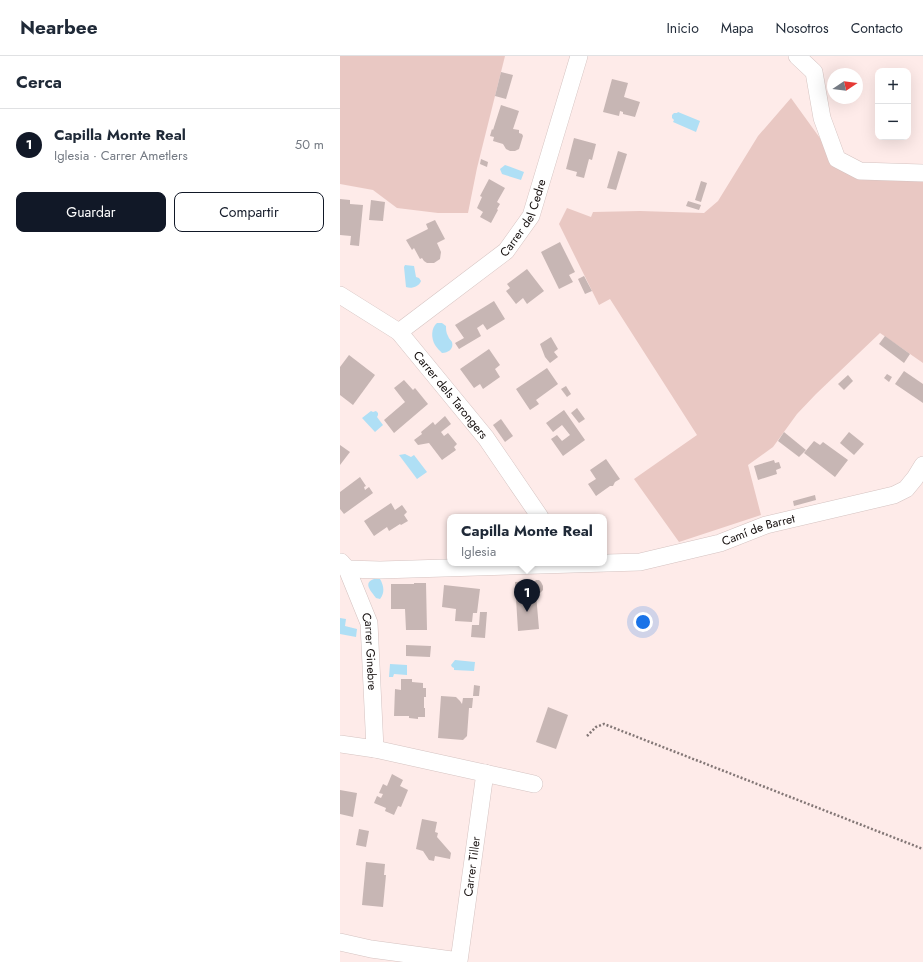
<!DOCTYPE html>
<html lang="es">
<meta charset="utf-8">
<style>
:root{--surface:#fff;--page:#f2f2f3;--text:#1f2937;--muted:#747a83;--line:#e0e1e3;--accent:#111827}
body{margin:0;font-family:Jost,sans-serif;background:var(--page);color:var(--text)}
.controls{position:absolute;right:12px;top:12px;display:grid;overflow:hidden;border-radius:8px;box-shadow:0 4px 16px #0002}
.controls button{width:36px;height:36px;display:grid;place-items:center;padding:0;border:0;border-bottom:1px solid var(--line);background:var(--surface);color:var(--text);font:20px sans-serif}
.compass{position:absolute;left:487px;top:12px;width:36px;height:36px;border-radius:50%;background:var(--surface);box-shadow:0 4px 16px #0002;rotate:77deg}
.you{position:absolute;left:303px;top:566px;width:14px;height:14px;margin:-10px;border:3px solid #fff;border-radius:50%;background:#1a73e8;box-shadow:0 0 0 6px #1a73e833}
.badge{display:grid;place-items:center;width:26px;height:26px;border-radius:50%;background:var(--accent);color:#fff;font-size:13px;font-weight:700}
.pin{position:absolute;translate:-50% -33px;filter:drop-shadow(0 1px 2px #0008)}
.pin::after{content:'';position:absolute;top:21px;width:14px;height:12px;background:inherit;clip-path:polygon(0 0,100% 0,50% 100%)}
.popup{position:absolute;left:107px;top:458px;width:160px;height:52px;box-sizing:border-box;display:grid;place-content:center;border-radius:8px;background:var(--surface);filter:drop-shadow(0 1px 3px #0005);font-size:13px;white-space:nowrap;color:var(--muted)}
.popup b{font-size:15px;color:var(--text)}
.popup::after{content:'';position:absolute;left:50%;top:100%;margin-left:-8px;border:8px solid transparent;border-top-color:var(--surface)}
.list{margin:0;padding:0;list-style:none}
h2{display:flex;justify-content:space-between;align-items:center;height:52px;margin:0;padding:0 16px;font-size:17px}
h2 small{font-size:13px;font-weight:400;color:var(--muted)}
.list li{display:grid;grid-template-columns:26px 1fr auto;gap:12px;align-items:center;box-sizing:border-box;height:72px;padding:0 16px;border-top:1px solid var(--line)}
.list b{display:block;font-size:15px;white-space:nowrap}
.list p{margin:0;font-size:13px;white-space:nowrap;color:var(--muted)}
.list em{font-size:13px;font-style:normal;color:var(--muted)}
.actions{display:flex;gap:8px;padding:12px 16px}
.actions a{flex:1;padding:9px 0;border:1px solid var(--accent);border-radius:8px;text-align:center;font-size:14px;color:var(--accent)}
.actions .main{background:var(--accent);color:#fff}
.map{position:relative;flex:none;width:583px;height:906px;overflow:hidden}
header{display:flex;align-items:center;gap:24px;box-sizing:border-box;height:56px;padding:0 20px;background:var(--surface);border-bottom:1px solid var(--line)}
header strong{font-size:19px}
nav{display:flex;gap:22px;margin-inline-start:auto;font-size:14px}
main{display:flex}
aside{flex:1;background:var(--surface)}
.map>svg:first-child{display:block}
.green{fill:#e9c8c3}
.water{fill:#afdff5}
.building{fill:#c7b6b4}
.lines{fill:none;stroke-linecap:round;stroke-linejoin:round}
.street-casing{stroke:#d5c3c1;stroke-width:18}
.path{stroke:#837776;stroke-width:2.5;stroke-dasharray:2 2;stroke-linecap:butt}
.street{stroke:#fff;stroke-width:17}
.labels{text-anchor:middle;stroke-width:3.5;stroke-linejoin:round;paint-order:stroke}
.street-label{font-size:12px;fill:#140e0d;stroke:#fdfdfd}
</style>
<header>
<strong>Nearbee</strong>
<nav><a>Inicio</a><a>Mapa</a><a>Nosotros</a><a>Contacto</a></nav>
</header>
<main>
<aside>
<h2>Cerca<small></small></h2>
<ul class="list">
<li><span class="badge">1</span><div><b>Capilla Monte Real</b><p>Iglesia · Carrer Ametlers</p></div><em>50 m</em></li>
</ul>
<div class="actions"><a class="main">Guardar</a><a>Compartir</a></div>
</aside>
<div class="map">
<svg width="583" height="906" viewBox="0 0 583 906">
<rect width="100%" height="100%" fill="#feebe9"/>
<g class="green">
<path d="M0,0H165L137,112L128,157H98L57,152L33,134L0,128Z"/>
<path d="M451,42L490,96L503,112L583,122V307L540,277L476,338L457,358L433,391L408,409L421,459L339,486L294,423L357,379L270,243L259,249L219,168L227,152L251,161L253,156L300,155L364,157L378,145L418,80Z"/>
</g>
<g class="water">
<path d="M338,56L360,65L356,76L333,66L334,64L332,62V59L334,57H337Z"/>
<path d="M165,109L184,116L181,124L162,118L160,113Z"/>
<path d="M65,209L74,210L76,221L79,222L81,225C79,231 71,233 66,231L64,211Z"/>
<path d="M97,267H102L106,270C106,273 106,277 108,280C109,283 111,284 112,286C114,293 108,297 102,297C100,295 97,292 95,289C91,282 91,272 97,267Z"/>
<path d="M31,355L33,356L36,355L38,357V359L37,361L43,369L35,376L22,362Z"/>
<path d="M65,398L71,401L74,399L87,416L77,423L59,399Z"/>
<path d="M34,523H40C44,530 45,537 40,543L36,542C32,536 22,527 34,523Z"/>
<path d="M0,562L6,563L5,570L17,573L16,581L0,578Z"/>
<path d="M115,604L135,606L134,615L114,614V612L112,611L111,609Z"/>
<path d="M50,608L67,609V619L54,618L53,621H49Z"/>
</g>
<g class="building">
<path d="M161,16L173,19L166,43L155,40Z"/>
<path d="M272,23L288,27L284,41L300,46L295,61L283,58V56L280,55L279,60L263,56Z"/>
<path d="M161,49L179,55L173,73L179,74V77L182,78L183,80L179,93L175,95H170L166,93L163,88L153,85L154,81L150,80L152,73L153,74Z"/>
<path d="M234,82L256,88L252,104L249,103L244,122L236,120L237,116L226,113Z"/>
<path d="M278,95L287,98L276,134L267,132Z"/>
<path d="M141,103L148,106L147,111L140,108Z"/>
<path d="M149,123L165,132L157,146L160,148L157,153L158,154L151,167L140,161L143,156L137,152L142,141L140,140Z"/>
<path d="M361,125L367,127L361,146L355,144Z"/>
<path d="M0,143L10,144V148L23,149L19,190L10,189L11,180L0,179Z"/>
<path d="M31,144L45,146L43,165L29,164Z"/>
<path d="M348,145L361,149L359,154L346,150Z"/>
<path d="M95,164L105,183L97,187L101,196L100,203L94,207H87L84,205L82,202L80,203L74,192L72,194L66,184L88,173L86,168Z"/>
<path d="M220,186L235,216L229,219L233,226L219,233L201,196Z"/>
<path d="M187,213L204,235L187,248L183,242L176,248L166,235L170,232L167,228Z"/>
<path d="M244,220L252,235L245,238L238,223Z"/>
<path d="M154,245L165,263L147,274L143,268L137,272L141,280L119,293L115,287L124,282L115,269Z"/>
<path d="M545,280L570,298L564,307L539,288Z"/>
<path d="M211,281L218,293L214,296L218,301L210,307L205,301L200,288Z"/>
<path d="M149,293L160,309L155,313L160,321L143,333L140,328L134,332L120,313Z"/>
<path d="M9,299L35,319L13,349L0,339V311Z"/>
<path d="M207,312L218,328L196,344L199,348L190,354L176,333Z"/>
<path d="M564,315L583,328V347L555,328Z"/>
<path d="M547,318L552,321L549,326L544,322Z"/>
<path d="M508,319L513,325L504,334L498,328Z"/>
<path d="M64,324L73,334L75,332L88,348L54,377L44,364L65,346L54,332Z"/>
<path d="M226,330L231,338L227,341L221,333Z"/>
<path d="M237,352L245,363L239,367L231,357Z"/>
<path d="M224,354L245,384L223,400L211,383L217,379L222,385L230,379L222,369L213,376L206,367Z"/>
<path d="M105,360L111,368L101,376L104,380L108,377L117,388L114,391L116,394L102,404L89,387L78,389L74,384L82,378L81,376L93,366L95,369Z"/>
<path d="M161,363L173,380L165,386L153,369Z"/>
<path d="M444,376L466,394L459,401L438,385Z"/>
<path d="M509,376L524,388L514,399L500,387Z"/>
<path d="M474,385L480,389L483,386L508,404L495,421L464,397Z"/>
<path d="M0,389L10,396L0,409Z"/>
<path d="M266,403L280,423L275,426L273,430H270L256,440L248,428L256,423L250,414Z"/>
<path d="M434,404L435,407L439,406L441,412L436,414L437,418L418,424L414,410Z"/>
<path d="M20,421L26,430L24,431L25,434L29,431L33,437L4,458L0,453V436Z"/>
<path d="M475,439L476,444L454,450L453,445Z"/>
<path d="M51,447L55,454L62,449L67,456L64,459L68,465L61,469L60,468L49,475L47,471L34,480L24,465Z"/>
<path d="M195,524H199L201,526L203,530V534L200,537L196,538L199,573L178,575L175,526L196,525Z"/>
<path d="M74,527H86L87,574H66L65,553H51V528H74Z"/>
<path d="M104,529L140,533L137,557H133L132,566L115,565L116,553L102,551Z"/>
<path d="M140,556H147L145,582L131,581L132,569H139Z"/>
<path d="M66,589L91,590L90,601L66,600Z"/>
<path d="M61,623H72V626L83,627V632H86V641H84V652H85V661H78V663L69,662V660H54L55,633L61,634Z"/>
<path d="M134,629L140,630L139,640H133Z"/>
<path d="M101,640L116,641L120,645L122,648L123,642H133L132,652H129L127,680L123,684L98,682Z"/>
<path d="M208,651L228,659L216,693L196,686Z"/>
<path d="M52,718L63,724L60,730L68,734L61,751L58,750L54,759L45,755L46,752L34,747L37,740L41,742L43,738L39,737L43,728L47,730Z"/>
<path d="M0,734L17,737L13,761L0,758Z"/>
<path d="M82,763L97,766L95,776L98,777L97,781L111,797L110,803L95,800L94,805L89,804L83,795L76,793Z"/>
<path d="M19,773L29,775L26,791L16,789Z"/>
<path d="M26,806L45,808L44,819H46L43,851L22,849Z"/>
</g>
<g class="lines">
<g class="street-casing">
<g id="street">
<path d="M457,0L474,16L482,62L497,103L520,115L583,117"/>
<path id="s1" d="M0,239L59,276L146,382L200,461"/>
<path id="s2" d="M59,276L166,195L191,160L239,0"/>
<path id="s3" d="M1,506L7,513L29,567L35,693"/>
<path id="s4" d="M7,513L40,514L300,506L380,487L426,469L554,439L566,433L575,422L583,409"/>
<path d="M0,688L35,693L194,728"/>
<path id="s5" d="M0,886L31,893L119,905L145,717"/>
</g>
</g>
<path class="path" d="M247,680L256,671L264,668L583,793"/>
<use href="#street" class="street"/>
</g>
<g class="labels">
<g class="street-label">
<text dy="4" stroke="none"><textPath href="#s2" startOffset="172">Carrer del Cedre</textPath></text>
<text dy="4" stroke="none"><textPath href="#s1" startOffset="151">Carrer dels Tarongers</textPath></text>
<text dy="4" stroke="none"><textPath href="#s4" startOffset="416">Camí de Barret</textPath></text>
<text dy="4" stroke="none"><textPath href="#s3" startOffset="96">Carrer Ginebre</textPath></text>
<text dy="4" stroke="none"><textPath href="#s5" startOffset="216">Carrer Tiller</textPath></text>
</g>
</g>
</svg>
<div class="controls">
<button>+</button>
<button>−</button>
</div>
<svg class="compass" viewBox="-18 -18 36 36"><path d="M0-13l5 13h-10z" fill="#e53935"/><path d="M0 13l5-13h-10z" fill="#747a83"/></svg>
<div class="you"></div>
<div class="pin badge" style="left:187px;top:556px">1</div>
<div class="popup"><b>Capilla Monte Real</b>Iglesia</div>
</div>
</main>
